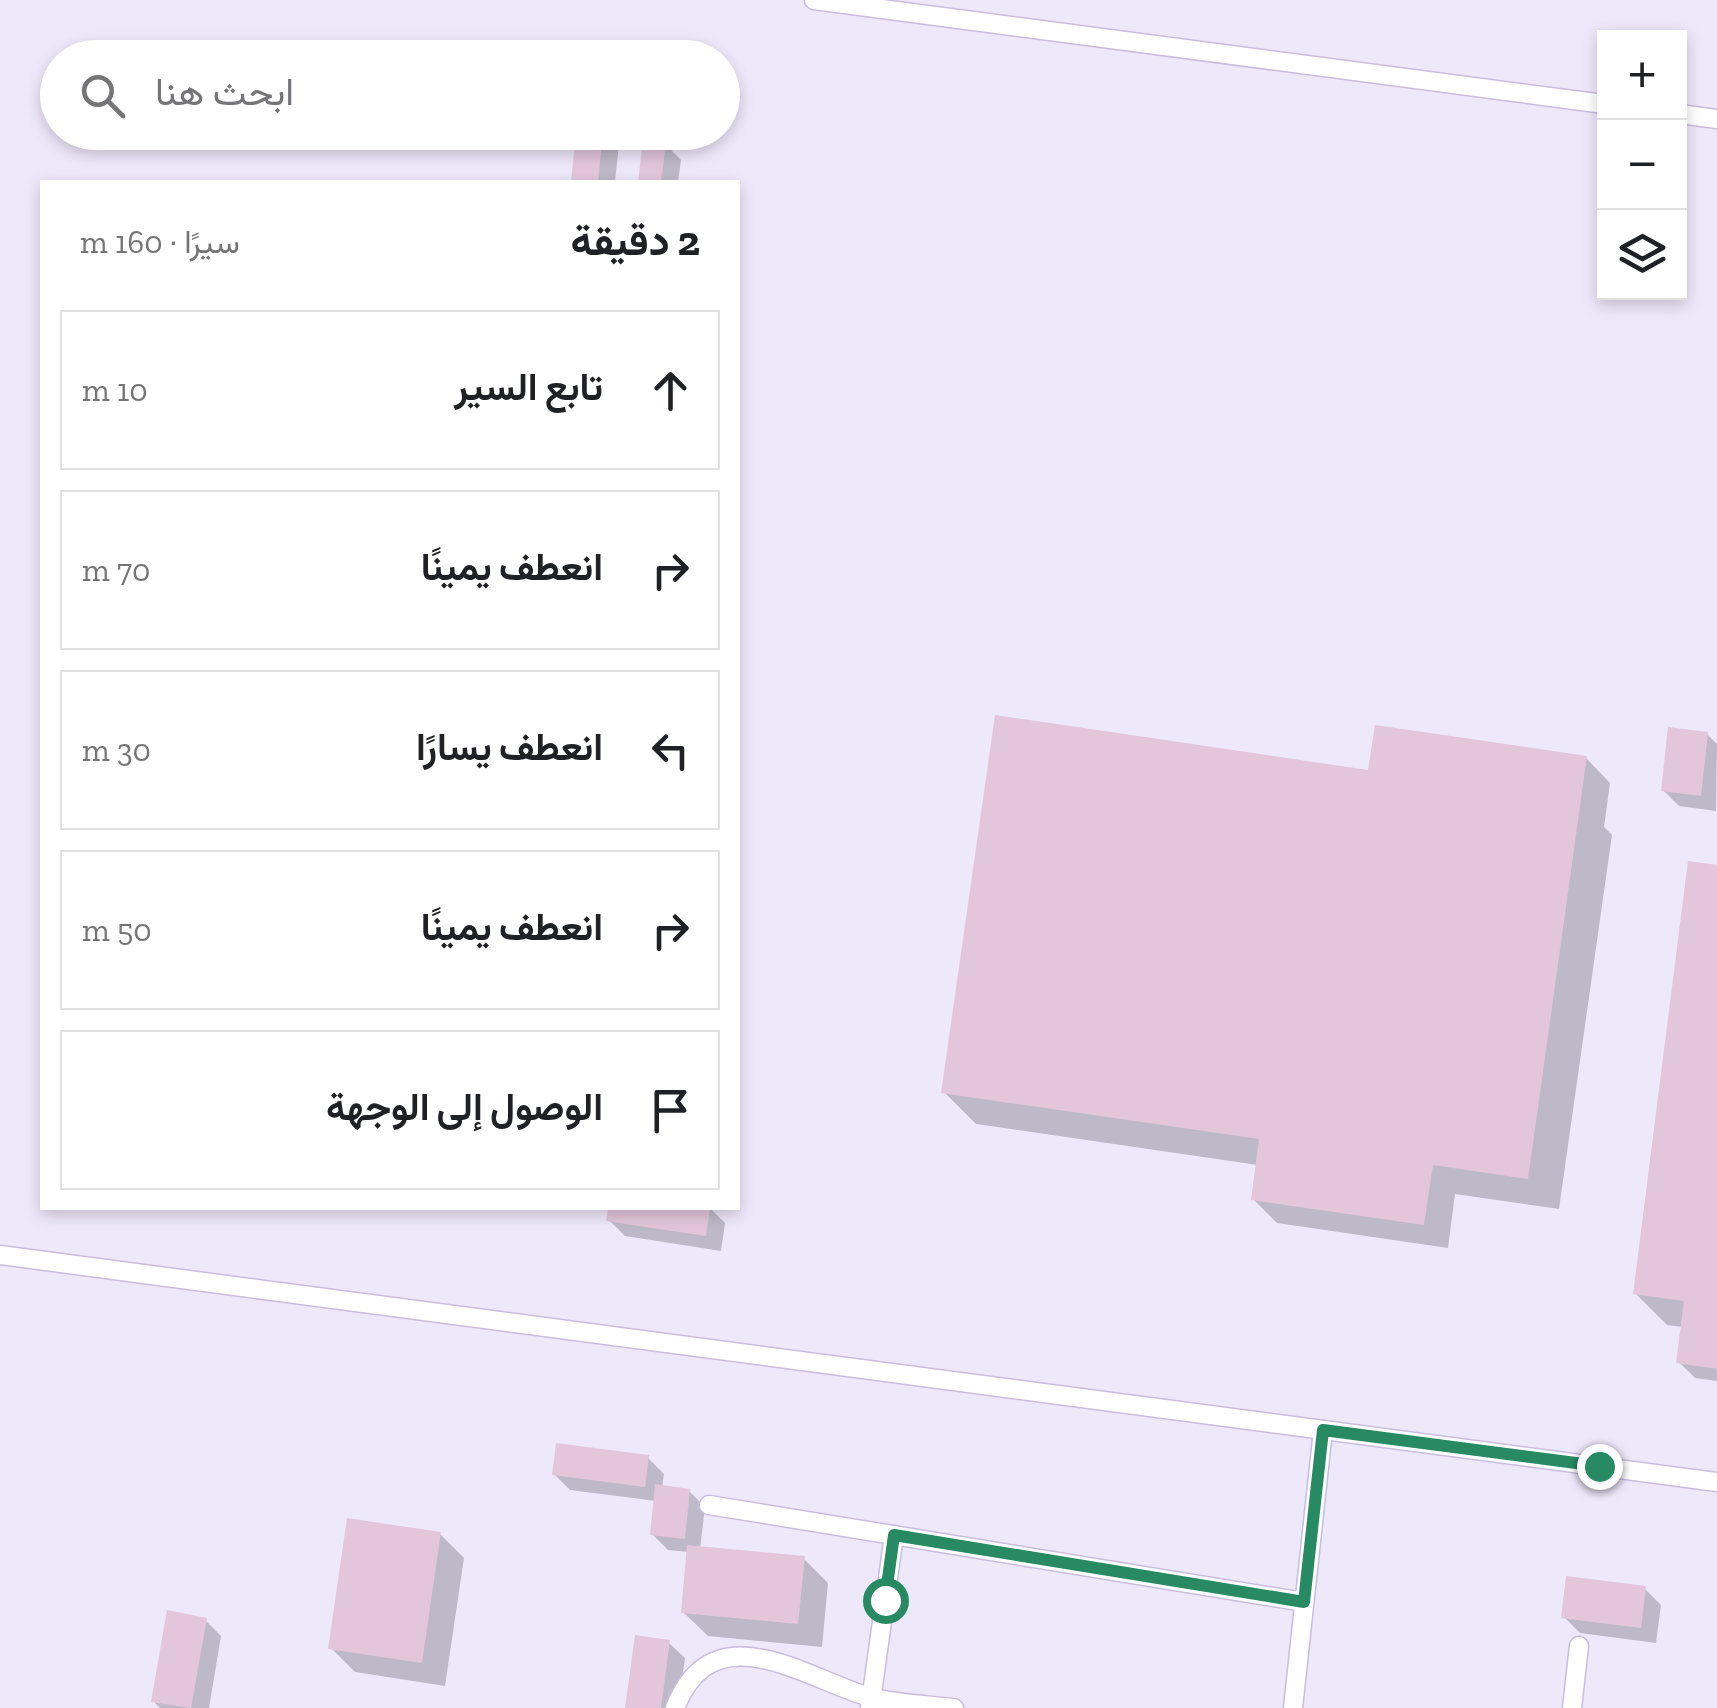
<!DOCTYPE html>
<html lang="ar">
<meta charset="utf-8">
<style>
:root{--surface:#fff;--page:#f2f2f2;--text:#202124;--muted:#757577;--line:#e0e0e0}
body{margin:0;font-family:"Zilla Slab",Vazirmatn,serif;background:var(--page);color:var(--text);direction:rtl}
.controls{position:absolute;right:30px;top:30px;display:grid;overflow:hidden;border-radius:0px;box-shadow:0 5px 15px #0003}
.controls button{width:90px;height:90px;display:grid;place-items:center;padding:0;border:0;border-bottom:2px solid var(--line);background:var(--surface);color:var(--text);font:50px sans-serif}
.stop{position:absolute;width:30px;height:30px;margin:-22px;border:8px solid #288a63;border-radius:50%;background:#fff}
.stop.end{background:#288a63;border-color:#fff;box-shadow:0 2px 10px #0008}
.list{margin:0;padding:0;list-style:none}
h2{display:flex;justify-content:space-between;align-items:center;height:130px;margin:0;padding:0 40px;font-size:42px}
h2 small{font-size:32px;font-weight:400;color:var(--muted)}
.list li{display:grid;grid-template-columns:65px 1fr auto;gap:30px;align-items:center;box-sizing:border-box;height:160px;margin:0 20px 20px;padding:0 20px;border:2px solid var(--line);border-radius:0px}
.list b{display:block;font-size:38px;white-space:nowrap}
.list em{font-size:32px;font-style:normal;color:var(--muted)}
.icon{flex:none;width:55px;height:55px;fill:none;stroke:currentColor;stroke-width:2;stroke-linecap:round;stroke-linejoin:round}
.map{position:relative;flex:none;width:1717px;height:1708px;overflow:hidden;direction:ltr}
.search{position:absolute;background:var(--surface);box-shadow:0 5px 15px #0003;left:40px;top:40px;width:700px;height:110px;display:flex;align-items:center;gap:25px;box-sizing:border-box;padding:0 35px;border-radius:55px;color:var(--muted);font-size:38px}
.panel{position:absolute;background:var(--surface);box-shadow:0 5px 15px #0003;left:40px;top:180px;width:700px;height:1030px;border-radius:0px;direction:rtl}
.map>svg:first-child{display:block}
.shadow{fill:#0003}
.building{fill:#e3c6dc}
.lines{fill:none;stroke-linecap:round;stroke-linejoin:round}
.service-casing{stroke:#c8bddc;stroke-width:21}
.service{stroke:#fff;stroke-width:18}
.route{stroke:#288a63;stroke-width:12}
</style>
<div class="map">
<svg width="1717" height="1708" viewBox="0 0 1717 1708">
<rect width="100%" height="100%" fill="#eee8fb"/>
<g class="shadow">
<path d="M578,132L620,135L615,182H573Z"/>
<path d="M645,142L665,144L681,160L678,182H641Z"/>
<path d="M1707,734L1717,744L1716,811L1679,806L1663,790Z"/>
<path d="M1586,758L1610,783L1604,827L1612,835L1559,1209L1455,1194L1448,1248L1277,1223L1253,1199L1258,1165L976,1124L944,1092L1370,772Z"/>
<path d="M1717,867V1381L1695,1378L1679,1362L1683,1327L1667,1325L1635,1293Z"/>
<path d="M611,1208H710L725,1223L721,1251L625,1236L609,1220Z"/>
<path d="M648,1458L664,1474L662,1488L689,1491L705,1507L700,1549L804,1559L828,1583L822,1647L708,1636L683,1612L689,1552L668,1550L652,1534L656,1501L570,1490L554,1474Z"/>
<path d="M440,1534L464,1558L445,1686L355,1672L331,1648Z"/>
<path d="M1645,1589L1661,1605L1656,1643L1580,1633L1564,1617Z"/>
<path d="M205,1620L221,1636L209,1708H160L153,1701Z"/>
<path d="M669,1643L685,1658L678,1708H628Z"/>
</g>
<g class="building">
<path d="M576,132H603L598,182H571Z"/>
<path d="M643,140L666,142L661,182H638Z"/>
<path d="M995,715L1368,770L1375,725L1587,756L1528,1179L1433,1165L1424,1225L1251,1200L1259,1139L941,1093Z"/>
<path d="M1668,727L1708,732L1701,796L1661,791Z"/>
<path d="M1688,861L1717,865V1369L1676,1363L1684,1301L1633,1294Z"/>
<path d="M608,1208H710L706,1236L606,1221Z"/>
<path d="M556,1443L649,1455L645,1487L552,1475Z"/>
<path d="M655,1484L690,1489L685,1539L650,1535Z"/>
<path d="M347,1518L441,1532L422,1663L328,1649Z"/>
<path d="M687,1545L805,1556L798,1624L681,1613Z"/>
<path d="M1566,1576L1646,1586L1641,1628L1561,1618Z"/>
<path d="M167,1610L207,1618L191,1708L151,1702Z"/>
<path d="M635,1635L670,1640L661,1708H625Z"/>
</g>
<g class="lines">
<g class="service-casing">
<g id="service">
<path d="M814,0L1604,104"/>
<path d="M1680,114L1717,119"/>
<path d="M0,1255L1717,1482"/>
<path d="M709,1505L1304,1602"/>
<path d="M675,1708C713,1611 803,1677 869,1697C895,1704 927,1705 954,1708"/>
<path d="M870,1708L894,1535"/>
<path d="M1293,1708L1323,1430"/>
<path d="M1572,1708L1579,1646"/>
</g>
</g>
<use href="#service" class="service"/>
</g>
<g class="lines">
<path class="route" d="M885,1600L894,1535L1304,1602L1323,1430L1599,1466"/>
</g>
</svg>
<div class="controls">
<button>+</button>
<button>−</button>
<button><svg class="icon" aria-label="layers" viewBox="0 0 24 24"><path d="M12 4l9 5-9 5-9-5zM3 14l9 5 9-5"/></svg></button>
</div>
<div class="stop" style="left:885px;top:1600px"></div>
<div class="stop end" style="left:1599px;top:1466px"></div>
<div class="search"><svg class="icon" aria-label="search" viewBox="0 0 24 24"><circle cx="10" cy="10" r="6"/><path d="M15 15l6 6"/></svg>ابحث هنا</div>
<section class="panel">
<h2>2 دقيقة<small>سيرًا · 160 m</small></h2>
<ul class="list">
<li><svg class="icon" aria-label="ahead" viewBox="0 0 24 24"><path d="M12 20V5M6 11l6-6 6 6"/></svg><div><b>تابع السير</b></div><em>10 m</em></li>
<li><svg class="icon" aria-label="right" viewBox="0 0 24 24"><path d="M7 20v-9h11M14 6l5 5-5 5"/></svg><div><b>انعطف يمينًا</b></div><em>70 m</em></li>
<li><svg class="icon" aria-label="left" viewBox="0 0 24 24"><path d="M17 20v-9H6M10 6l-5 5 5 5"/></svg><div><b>انعطف يسارًا</b></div><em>30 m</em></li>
<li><svg class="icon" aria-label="right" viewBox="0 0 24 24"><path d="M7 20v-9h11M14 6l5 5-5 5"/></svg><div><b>انعطف يمينًا</b></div><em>50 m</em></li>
<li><svg class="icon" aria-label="arrive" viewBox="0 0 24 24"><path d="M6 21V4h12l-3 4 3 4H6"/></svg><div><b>الوصول إلى الوجهة</b></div></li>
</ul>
</section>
</div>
